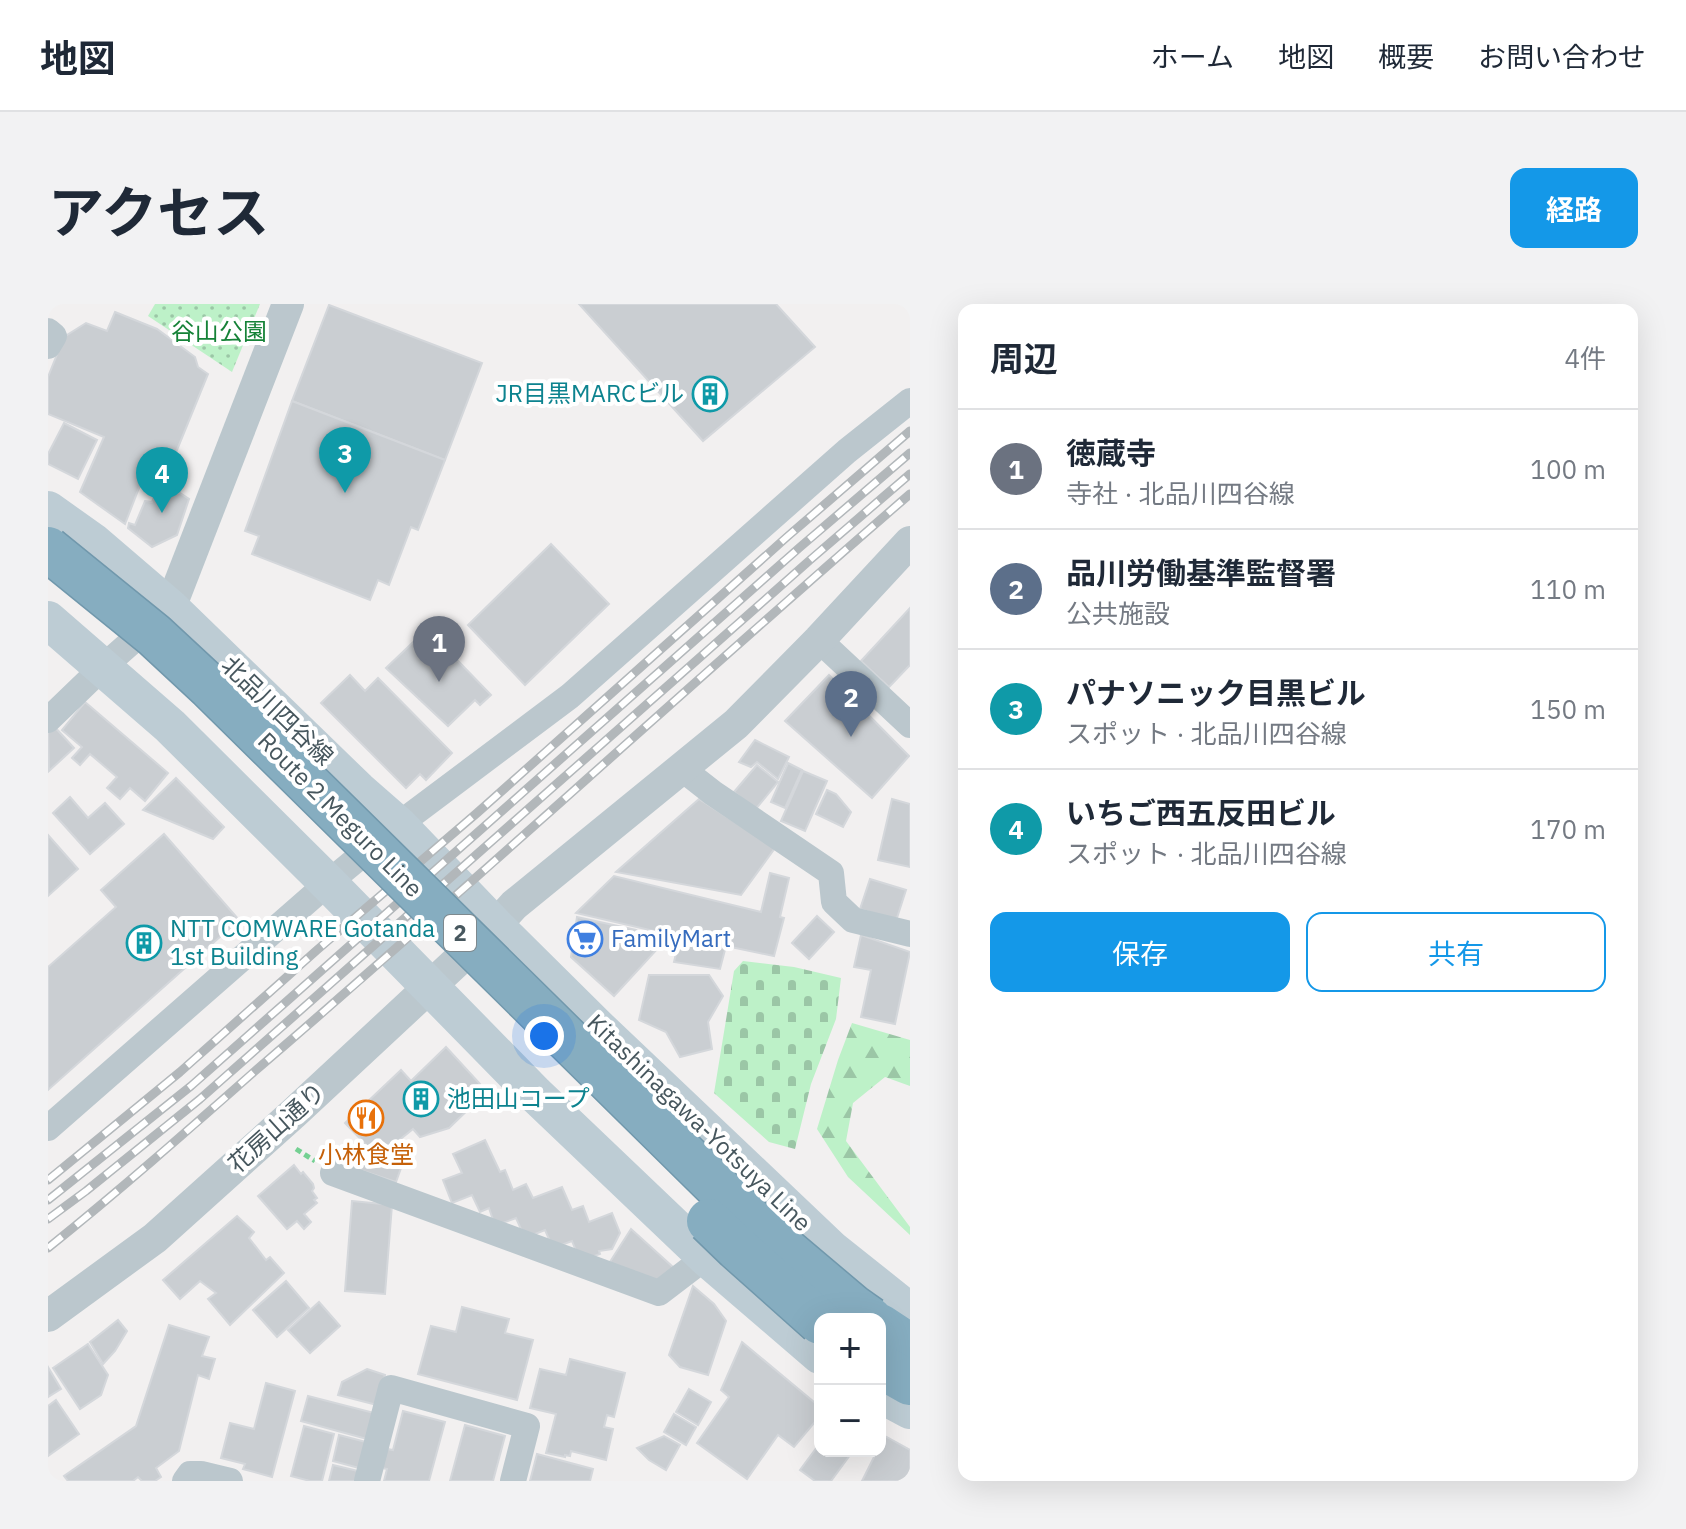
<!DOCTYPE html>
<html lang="ja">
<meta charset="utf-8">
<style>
:root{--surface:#fff;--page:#f2f2f3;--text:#1f2937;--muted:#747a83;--line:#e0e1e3;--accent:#1498e8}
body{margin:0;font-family:"IBM Plex Sans","Noto Sans JP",sans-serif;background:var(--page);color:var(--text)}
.controls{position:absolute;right:24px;bottom:24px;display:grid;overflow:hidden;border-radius:16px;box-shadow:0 8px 32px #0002}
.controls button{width:72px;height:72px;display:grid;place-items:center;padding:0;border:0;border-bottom:2px solid var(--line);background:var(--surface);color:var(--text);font:40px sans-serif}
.you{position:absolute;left:496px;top:732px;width:28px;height:28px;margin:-20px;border:6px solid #fff;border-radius:50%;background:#1a73e8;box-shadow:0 0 0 12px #1a73e833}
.badge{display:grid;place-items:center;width:52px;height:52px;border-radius:50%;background:var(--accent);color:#fff;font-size:26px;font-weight:700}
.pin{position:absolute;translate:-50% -66px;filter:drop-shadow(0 2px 4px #0008)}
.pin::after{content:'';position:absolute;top:42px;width:28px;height:24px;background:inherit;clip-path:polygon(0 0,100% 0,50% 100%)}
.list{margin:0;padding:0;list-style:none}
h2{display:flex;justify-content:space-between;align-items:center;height:104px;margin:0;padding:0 32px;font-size:34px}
h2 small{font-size:26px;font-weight:400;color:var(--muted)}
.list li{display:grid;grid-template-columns:52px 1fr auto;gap:24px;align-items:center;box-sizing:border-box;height:120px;padding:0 32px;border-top:2px solid var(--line)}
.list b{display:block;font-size:30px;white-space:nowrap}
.list p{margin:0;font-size:26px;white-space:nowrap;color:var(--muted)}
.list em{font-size:26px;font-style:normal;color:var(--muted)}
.actions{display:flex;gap:16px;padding:24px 32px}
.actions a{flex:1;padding:18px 0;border:2px solid var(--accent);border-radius:16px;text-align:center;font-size:28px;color:var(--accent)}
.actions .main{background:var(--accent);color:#fff}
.map{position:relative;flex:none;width:862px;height:1177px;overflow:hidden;border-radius:16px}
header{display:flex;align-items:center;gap:48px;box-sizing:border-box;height:112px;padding:0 40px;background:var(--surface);border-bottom:2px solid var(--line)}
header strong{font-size:38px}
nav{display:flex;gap:44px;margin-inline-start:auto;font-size:28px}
.intro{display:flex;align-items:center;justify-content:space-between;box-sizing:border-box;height:192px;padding:0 48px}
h1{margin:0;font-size:56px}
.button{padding:20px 36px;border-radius:16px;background:var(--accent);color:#fff;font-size:28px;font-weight:700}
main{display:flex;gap:48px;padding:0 48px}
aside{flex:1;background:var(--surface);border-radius:16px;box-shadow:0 8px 32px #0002}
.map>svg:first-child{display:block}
.forest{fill:url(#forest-firs)}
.cemetery{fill:url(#cemetery-stones)}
.park{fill:url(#park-dots)}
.building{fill:#caced2;stroke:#d4d7db;stroke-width:2}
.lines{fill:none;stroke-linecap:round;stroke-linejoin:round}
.motorway-casing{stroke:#7198ac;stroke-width:47}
.path{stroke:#74d092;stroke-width:5;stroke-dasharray:6 4;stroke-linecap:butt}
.minor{stroke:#bbc7cd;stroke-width:26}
.tertiary{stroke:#bbc7cd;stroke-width:32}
.secondary{stroke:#bdccd4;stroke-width:38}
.motorway{stroke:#86adc0;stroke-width:44}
.rail-casing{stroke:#b2b7ba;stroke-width:9}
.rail{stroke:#fff;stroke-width:6;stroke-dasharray:18;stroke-linecap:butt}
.motorway-bridge-casing{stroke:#7198ac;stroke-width:47;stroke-linecap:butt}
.motorway-bridge{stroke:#86adc0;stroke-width:44}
.labels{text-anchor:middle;stroke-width:8;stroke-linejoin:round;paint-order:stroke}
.shield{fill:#fff;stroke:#7e898e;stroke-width:2}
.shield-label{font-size:22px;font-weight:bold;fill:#47575e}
.park-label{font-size:24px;fill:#158237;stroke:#fff}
.culture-label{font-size:24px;fill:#0d838f;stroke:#fff;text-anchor:start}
.street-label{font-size:24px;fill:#47575e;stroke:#fff}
.shop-label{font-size:24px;fill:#366cbe;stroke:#fff;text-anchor:start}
.food-label{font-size:24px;fill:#c56008;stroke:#fff}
</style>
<header>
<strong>地図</strong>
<nav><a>ホーム</a><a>地図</a><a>概要</a><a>お問い合わせ</a></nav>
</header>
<div class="intro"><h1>アクセス</h1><a class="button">経路</a></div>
<main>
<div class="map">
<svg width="862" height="1177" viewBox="0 0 862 1177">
<defs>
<pattern id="forest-firs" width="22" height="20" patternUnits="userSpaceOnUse" patternTransform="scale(2)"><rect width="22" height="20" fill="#bdf1c8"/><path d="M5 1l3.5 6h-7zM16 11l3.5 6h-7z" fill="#9bc6a6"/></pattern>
<pattern id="cemetery-stones" width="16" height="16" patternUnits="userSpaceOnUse" patternTransform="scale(2)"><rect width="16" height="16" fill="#bdf1c8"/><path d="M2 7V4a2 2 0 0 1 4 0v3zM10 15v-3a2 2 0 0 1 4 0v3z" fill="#9bc6a6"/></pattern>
<pattern id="park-dots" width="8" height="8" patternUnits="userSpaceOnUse" patternTransform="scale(2)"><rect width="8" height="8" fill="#bdf1c8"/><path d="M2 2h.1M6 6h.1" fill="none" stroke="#9bc6a6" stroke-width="1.8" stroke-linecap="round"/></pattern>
</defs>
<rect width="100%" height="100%" fill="#f2f0f0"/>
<path class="forest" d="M804,719L862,736V782L837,773L805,799L798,837L862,923V931L800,873L769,825L790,756Z"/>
<path class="cemetery" d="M695,657L746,663L793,674L788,715L763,780L747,845L721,838L666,789L686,667Z"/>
<path class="park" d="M107,0H212L184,68L100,12Z"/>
<g class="building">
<path d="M531,0H728L767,43L655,137Z"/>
<path d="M281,1L434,59L397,156L244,97Z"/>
<path d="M67,8L109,25L147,53L150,63L160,70L118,173L98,166L77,220L32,188L56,133L0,110V73L16,33L38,19L59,27Z"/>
<path d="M244,97L397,156L370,226L363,223L341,281L330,276L322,296L204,250L211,232L197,227Z"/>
<path d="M16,119L49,136L30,175L0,160V150Z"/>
<path d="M109,186L132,189L141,195L129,231L104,243L80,224L81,219L87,221L97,197L104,198Z"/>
<path d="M503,240L561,300L477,381L420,321Z"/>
<path d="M862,304V361L841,383L813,357Z"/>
<path d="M379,325L443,391L432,401L427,396L400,422L338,364Z"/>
<path d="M302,371L317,387L330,374L404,449L378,476L372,470L358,484L273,399Z"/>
<path d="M781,371L861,452L824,494L737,417Z"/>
<path d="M37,398L120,469L97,497L82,484L72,495L59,484L69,473L42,450L32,461L24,454L34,443L14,426Z"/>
<path d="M4,420L26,444L1,467L0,424Z"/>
<path d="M707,436L741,453L730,475L709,458L703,463L691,458Z"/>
<path d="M740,459L754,466L737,504L723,498Z"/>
<path d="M709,461L730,478L707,506L686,488Z"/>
<path d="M755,467L779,477L757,527L733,517Z"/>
<path d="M128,474L176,523L165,535L95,506Z"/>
<path d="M779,486L788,490L803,508L795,523L768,510Z"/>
<path d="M22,493L40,514L57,499L76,520L42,550L5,509Z"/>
<path d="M651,495L727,544L693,591L568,568Z"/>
<path d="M844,495L862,500V563L830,556Z"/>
<path d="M116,530L191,616L0,786V663L68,603L53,586Z"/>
<path d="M0,531L30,565L0,592Z"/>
<path d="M722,569L741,574L732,613L736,614L726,652L678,642L672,665L626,658L632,633L528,609L566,572L713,608Z"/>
<path d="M822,575L858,586L848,617L812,605Z"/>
<path d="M769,612L786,628L761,655L744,639Z"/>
<path d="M529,613L588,626L612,642L566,692L523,653Z"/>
<path d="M813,631L862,648L847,720L813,713L823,666L806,663Z"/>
<path d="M601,671H661L675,692L660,718L664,745L632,753L618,728L591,716Z"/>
<path d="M398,743L432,780L420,791L427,799L401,824L372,833L365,825L345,841L325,848L297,819L353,766L363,777Z"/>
<path d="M437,836L452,868L457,866L465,886L478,880L485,894L514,883L524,906L535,902L541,918L564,909L572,929L564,945L551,947L552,950L532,957L524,937L505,944L497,926L477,934L468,914L447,922L441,904L432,908L424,891L404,899L395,876L414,869L405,850Z"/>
<path d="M344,845L358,850L348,878L306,864Z"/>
<path d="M246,861L253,870L255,868L265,880L266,884L264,887L269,894L266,896L269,899L256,910L263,918L256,925L249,917L239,925L210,892Z"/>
<path d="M304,897L344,901L337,990L297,987Z"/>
<path d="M189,912L206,928L201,934L218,956L222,953L236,969L182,1021L160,995L168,989L152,977L132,995L115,976Z"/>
<path d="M583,925L626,964L604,979L560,961Z"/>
<path d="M238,977L261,1004L229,1033L205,1006Z"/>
<path d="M645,982L666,1000L678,1017L660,1071L632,1063L621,1051Z"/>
<path d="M271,998L292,1022L262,1049L240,1026Z"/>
<path d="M414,1003L461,1015L457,1029L485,1036L469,1096L370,1070L383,1022L408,1028Z"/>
<path d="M70,1016L79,1027L67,1047L55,1060L42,1038Z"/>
<path d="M121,1021L161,1033L154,1052L167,1055L161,1075L150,1071L131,1147L108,1164L113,1173L107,1177H94L90,1173L85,1177H20L16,1172L88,1122Z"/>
<path d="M694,1038L772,1103V1112L746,1143L730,1131L699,1175L649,1139L681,1093L673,1086Z"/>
<path d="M40,1040L60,1071L53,1091L32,1105L5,1064Z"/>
<path d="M522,1055L577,1069L566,1113L559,1111L556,1123L565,1125L558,1156L523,1147L522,1152L517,1151V1153L498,1149L508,1110L482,1104L492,1065L518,1071Z"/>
<path d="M0,1063L13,1085L0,1093Z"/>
<path d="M319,1065L337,1071L329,1101L290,1091L294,1078Z"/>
<path d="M218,1079L247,1087L224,1173L195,1165L197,1160L173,1154L182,1119L206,1125Z"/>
<path d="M641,1085L663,1098L650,1121L628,1108Z"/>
<path d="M260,1092L326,1109L319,1135L253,1117Z"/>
<path d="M8,1096L31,1130L0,1152V1102Z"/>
<path d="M355,1107L397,1118L381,1177H336L339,1165L334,1164L339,1145L345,1146Z"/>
<path d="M626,1110L648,1123L638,1141L616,1128Z"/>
<path d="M417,1121L457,1132L445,1177H402Z"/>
<path d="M256,1122L286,1130L274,1177H262L243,1172Z"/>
<path d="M291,1131L318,1138L311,1164L285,1157Z"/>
<path d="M616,1132L632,1141L618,1166L601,1156L589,1144Z"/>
<path d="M837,1132L862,1146V1177H814L829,1147H832V1141Z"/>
<path d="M772,1139V1147H805L783,1177H767L752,1166Z"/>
<path d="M489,1150L545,1165L542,1177H482Z"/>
<path d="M285,1161L314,1168L311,1177H281Z"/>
</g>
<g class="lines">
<g class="motorway-casing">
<g id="motorway">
<path d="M832,1022L862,1042"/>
<path d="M832,1062L862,1079"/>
</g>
</g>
<path class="path" d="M248,845L267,857"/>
<g class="minor">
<path d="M0,27L6,32L0,42"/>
<path d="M771,336L862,421"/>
<path d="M0,416L55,363L106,318"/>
<path d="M633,464L665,489L783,569L786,598L805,616L862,630"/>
<path d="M0,824L280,579L350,521L522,392L799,147L862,97"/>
<path d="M285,869L611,989L658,953"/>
<path d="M137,1177L142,1170H153L182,1177"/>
<path d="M319,1177L343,1084L479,1122L465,1177"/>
</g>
<g class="tertiary">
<path d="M122,304L240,0"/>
<path d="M0,1012L107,934L246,809L447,622L466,601L688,420L771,336L862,238"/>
</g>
<g class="secondary">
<path d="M0,206L45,238L122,304L310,486L350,521L447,622L549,723L783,945L862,1008"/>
<path d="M0,316L122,422L280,579L487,790L658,953L772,1051"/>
<path d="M832,1090L862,1106"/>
</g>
<use href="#motorway" class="motorway"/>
<g class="rail-casing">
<g id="rail">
<path d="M0,876L132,768L269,646L429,509L740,232L862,127"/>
<path d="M0,896L143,782L751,244L862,149"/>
<path d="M0,915L38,887L152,795L762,256L862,170"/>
<path d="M0,944C71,887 139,827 207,767C428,577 642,380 862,190"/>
</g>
</g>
<use href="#rail" class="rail"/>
<g class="motorway-bridge-casing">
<g id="motorway-bridge">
<path d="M0,245L106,331L162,383L708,921L805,1003L822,1015"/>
<path d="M661,917L689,944L772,1018"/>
</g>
</g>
<use href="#motorway-bridge" class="motorway-bridge"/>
</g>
<defs>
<g id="building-ring" transform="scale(1.8)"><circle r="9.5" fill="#fff" stroke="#0f9aa8" stroke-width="1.5"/><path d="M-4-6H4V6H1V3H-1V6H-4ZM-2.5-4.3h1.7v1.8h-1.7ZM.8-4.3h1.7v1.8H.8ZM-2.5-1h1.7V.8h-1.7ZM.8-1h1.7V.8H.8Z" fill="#0f9aa8"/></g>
<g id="supermarket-ring" transform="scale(1.8)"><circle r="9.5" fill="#fff" stroke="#3f7fe0" stroke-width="1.5"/><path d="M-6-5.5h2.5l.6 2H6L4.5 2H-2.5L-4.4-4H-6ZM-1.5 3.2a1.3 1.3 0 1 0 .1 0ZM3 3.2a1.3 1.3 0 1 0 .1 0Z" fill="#3f7fe0"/></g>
<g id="restaurant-ring" transform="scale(1.8)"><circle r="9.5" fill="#fff" stroke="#e8710a" stroke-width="1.5"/><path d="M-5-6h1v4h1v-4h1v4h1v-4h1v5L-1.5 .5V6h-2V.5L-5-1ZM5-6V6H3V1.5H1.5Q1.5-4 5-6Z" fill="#e8710a"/></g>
</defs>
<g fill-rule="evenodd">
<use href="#building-ring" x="662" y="90"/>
<use href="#supermarket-ring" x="537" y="635"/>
<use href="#building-ring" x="96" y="639"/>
<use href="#building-ring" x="373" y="795"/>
<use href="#restaurant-ring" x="318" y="814"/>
</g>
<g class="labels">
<rect class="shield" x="396" y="611" width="32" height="36" rx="6"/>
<g class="shield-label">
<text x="412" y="637">2</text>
</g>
<g class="park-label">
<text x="171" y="36">谷山公園</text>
</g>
<g class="culture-label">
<text x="636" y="98" text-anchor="end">JR目黒MARCビル</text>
<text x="122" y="633">NTT COMWARE Gotanda<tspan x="122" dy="28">1st Building</tspan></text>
<text x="399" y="803">池田山コープ</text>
</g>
<g class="street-label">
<text transform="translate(229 407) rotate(44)" y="8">北品川四谷線</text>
<text transform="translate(292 511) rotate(45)" y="8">Route 2 Meguro Line</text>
<text transform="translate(651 819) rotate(44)" y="8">Kitashinagawa-Yotsuya Line</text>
<text transform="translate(229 824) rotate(-42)" y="8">花房山通り</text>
</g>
<g class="shop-label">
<text x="563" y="643">FamilyMart</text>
</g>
<g class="food-label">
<text x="318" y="859">小林食堂</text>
</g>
</g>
</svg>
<div class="controls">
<button>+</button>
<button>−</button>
</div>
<div class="you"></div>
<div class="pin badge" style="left:391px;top:378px;background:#6b7280">1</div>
<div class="pin badge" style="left:803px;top:433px;background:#5c6f8a">2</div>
<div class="pin badge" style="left:297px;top:189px;background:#0f9aa8">3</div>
<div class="pin badge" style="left:114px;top:209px;background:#0f9aa8">4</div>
</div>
<aside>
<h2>周辺<small>4件</small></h2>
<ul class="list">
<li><span class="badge" style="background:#6b7280">1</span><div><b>徳蔵寺</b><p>寺社 · 北品川四谷線</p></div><em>100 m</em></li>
<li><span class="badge" style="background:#5c6f8a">2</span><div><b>品川労働基準監督署</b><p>公共施設</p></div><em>110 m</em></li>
<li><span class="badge" style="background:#0f9aa8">3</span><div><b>パナソニック目黒ビル</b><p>スポット · 北品川四谷線</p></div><em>150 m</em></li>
<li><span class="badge" style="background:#0f9aa8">4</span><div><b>いちご西五反田ビル</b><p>スポット · 北品川四谷線</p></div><em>170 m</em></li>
</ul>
<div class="actions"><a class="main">保存</a><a>共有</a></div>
</aside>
</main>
